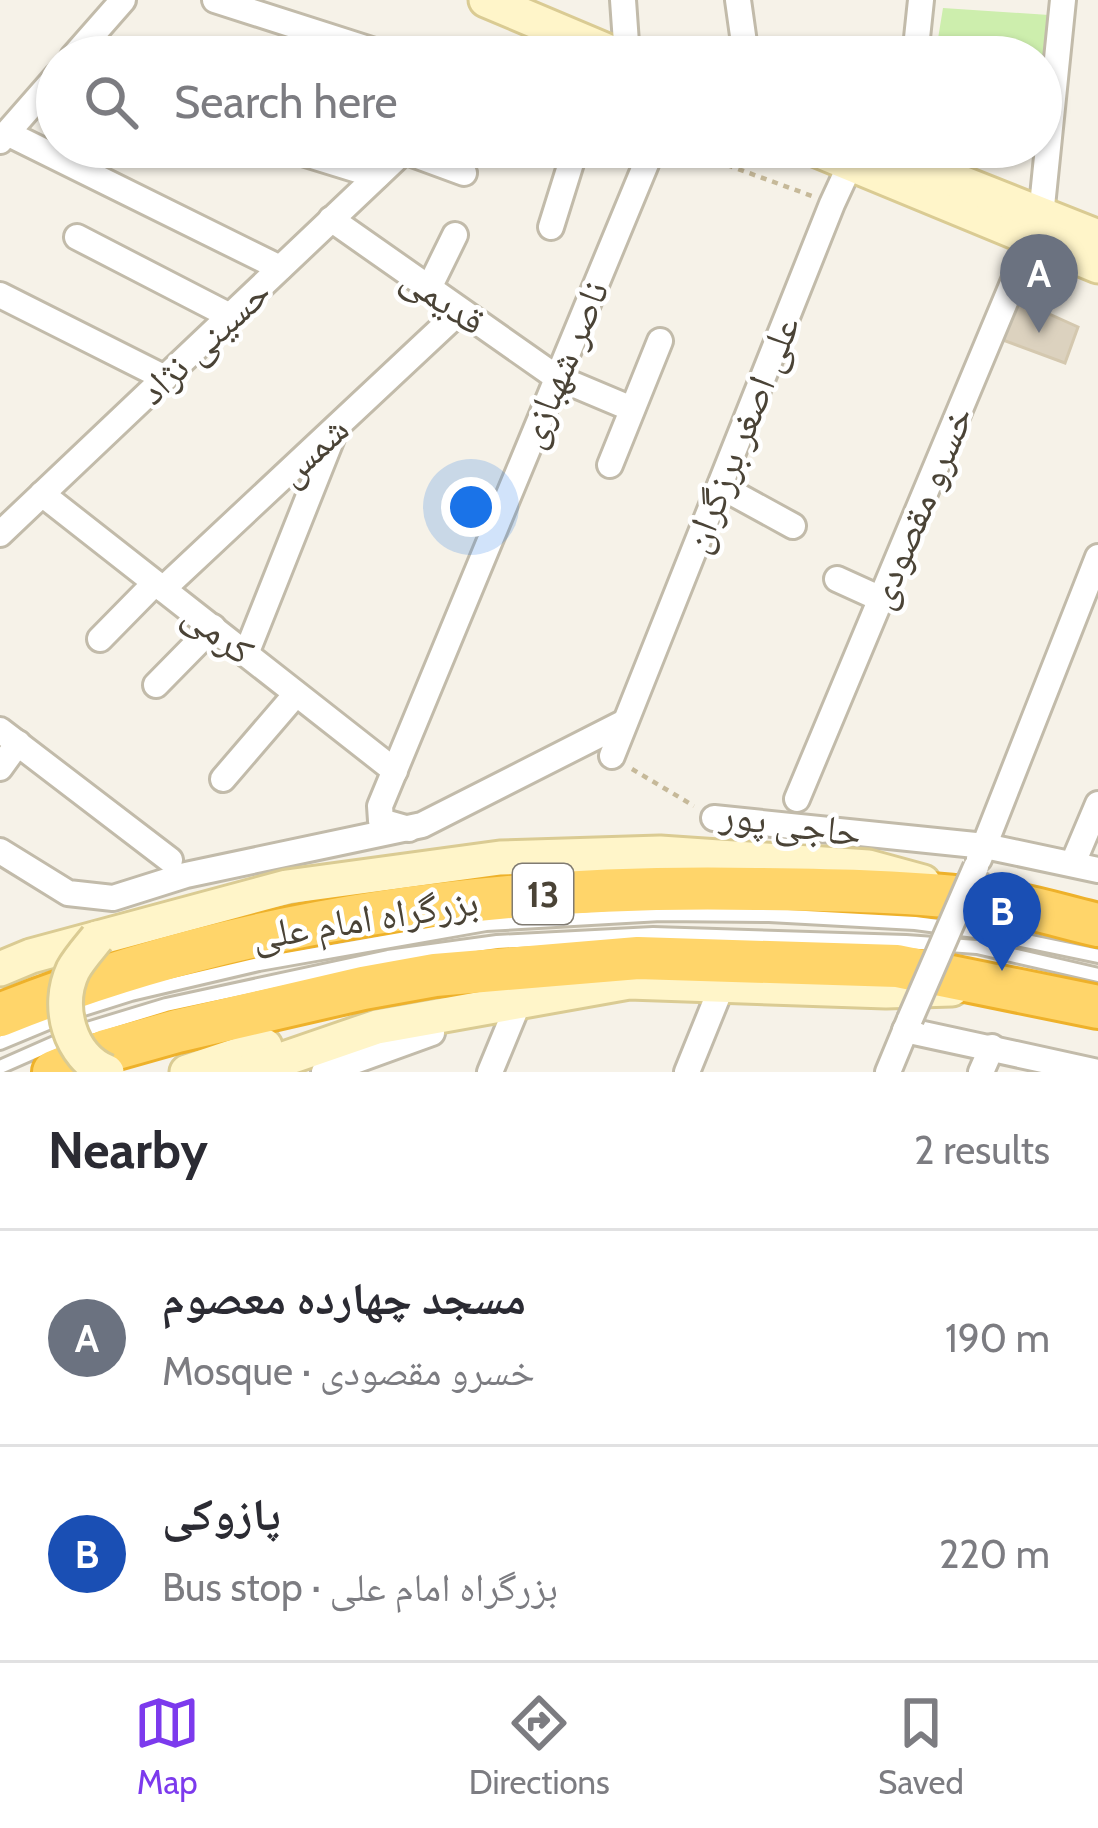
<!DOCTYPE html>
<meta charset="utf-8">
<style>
:root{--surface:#fff;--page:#f7f7f7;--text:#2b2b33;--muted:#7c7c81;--line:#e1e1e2;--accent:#7c3aed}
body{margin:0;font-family:Cabin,"Noto Naskh Arabic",sans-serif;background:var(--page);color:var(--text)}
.you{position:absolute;left:471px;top:507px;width:42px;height:42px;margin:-30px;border:9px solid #fff;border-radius:50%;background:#1a73e8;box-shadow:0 0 0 18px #1a73e833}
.badge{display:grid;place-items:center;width:78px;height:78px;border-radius:50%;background:var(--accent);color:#fff;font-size:39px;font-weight:700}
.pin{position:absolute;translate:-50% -99px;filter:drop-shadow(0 3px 6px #0008)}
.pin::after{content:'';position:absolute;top:63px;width:42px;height:36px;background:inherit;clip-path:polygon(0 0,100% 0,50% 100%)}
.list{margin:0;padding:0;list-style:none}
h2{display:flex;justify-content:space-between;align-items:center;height:156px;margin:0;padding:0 48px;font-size:51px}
h2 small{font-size:39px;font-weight:400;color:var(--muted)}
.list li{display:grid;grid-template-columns:78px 1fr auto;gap:36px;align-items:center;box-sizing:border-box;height:216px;padding:0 48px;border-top:3px solid var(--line)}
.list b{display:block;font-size:45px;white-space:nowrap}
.list p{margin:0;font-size:39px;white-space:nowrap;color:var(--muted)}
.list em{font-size:39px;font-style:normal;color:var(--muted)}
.icon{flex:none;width:66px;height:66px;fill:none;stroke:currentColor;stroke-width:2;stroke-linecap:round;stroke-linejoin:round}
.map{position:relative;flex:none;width:1098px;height:1072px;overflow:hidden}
.search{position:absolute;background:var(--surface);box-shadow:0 3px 9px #0004;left:36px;right:36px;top:36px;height:132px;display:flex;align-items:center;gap:30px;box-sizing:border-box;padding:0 42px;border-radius:66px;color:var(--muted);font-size:45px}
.sheet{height:588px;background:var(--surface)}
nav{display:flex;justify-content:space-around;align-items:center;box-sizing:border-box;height:168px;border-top:3px solid var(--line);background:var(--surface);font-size:33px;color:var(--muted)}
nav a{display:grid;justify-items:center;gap:6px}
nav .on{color:var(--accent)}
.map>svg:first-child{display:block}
.green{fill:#cdeead}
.building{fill:#dcd2bf;stroke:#d4c8af;stroke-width:3}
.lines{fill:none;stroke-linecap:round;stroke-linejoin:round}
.lane-casing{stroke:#c2bbaa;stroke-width:18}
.street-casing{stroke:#c2bbaa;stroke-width:30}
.secondary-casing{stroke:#dacb93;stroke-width:39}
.highway-casing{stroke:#eeb12a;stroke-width:48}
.path{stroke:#c6b999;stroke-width:4.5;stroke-dasharray:6 6;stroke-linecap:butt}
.lane{stroke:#fff;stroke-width:12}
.street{stroke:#fff;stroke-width:24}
.secondary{stroke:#fff5c9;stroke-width:33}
.highway{stroke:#ffd56a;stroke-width:42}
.street-bridge-casing{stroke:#c2bbaa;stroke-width:30;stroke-linecap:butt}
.secondary-bridge-casing{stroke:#dacb93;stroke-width:39;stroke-linecap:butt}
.street-bridge{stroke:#fff;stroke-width:24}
.secondary-bridge{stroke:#fff5c9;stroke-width:33}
.labels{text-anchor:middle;stroke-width:9;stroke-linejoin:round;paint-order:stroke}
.shield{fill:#fff;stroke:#807b72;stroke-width:3}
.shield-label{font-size:36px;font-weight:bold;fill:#4a4336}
.street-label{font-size:39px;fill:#4a4336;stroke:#fff}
</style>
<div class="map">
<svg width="1098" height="1072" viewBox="0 0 1098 1072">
<rect width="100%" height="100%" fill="#f6f2e8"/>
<path class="green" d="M943,8L1049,15L1041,144V57H935Z"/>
<path class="building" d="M1016,299L1078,327L1065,363L1000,339Z"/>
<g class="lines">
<g class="lane-casing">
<g id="lane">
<path d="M0,1043L77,1011L131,994L259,964L486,924L661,914L769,915L915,923L983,932L1098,956"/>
<path d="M0,1067L84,1030L166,1005L388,957L497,942L653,934L906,942L977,947L1098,975"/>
</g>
</g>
<g class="street-casing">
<g id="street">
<path d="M215,0L393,57"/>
<path d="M623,0L627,57"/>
<path d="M738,0L746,57"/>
<path d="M73,57L123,0"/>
<path d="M915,57L921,0"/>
<path d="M7,133L280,268"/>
<path d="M0,141L57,76"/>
<path d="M283,147L377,176"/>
<path d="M677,147L688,150L712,147"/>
<path d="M404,151L464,173"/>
<path d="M331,219L556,377L632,409"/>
<path d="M551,227L576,147"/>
<path d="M77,237L230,316"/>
<path d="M429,288L455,235"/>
<path d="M0,295L165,378"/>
<path d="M610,465L660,341"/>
<path d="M720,486L793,526"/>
<path d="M42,494L395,771"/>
<path d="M0,534L408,147"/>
<path d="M837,579L881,599"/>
<path d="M163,589L460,311"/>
<path d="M100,639L155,583"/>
<path d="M246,654L334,433"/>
<path d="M156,685L213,627"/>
<path d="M0,730L170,860"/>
<path d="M612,756L832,204L856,152"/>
<path d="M0,768L18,743"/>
<path d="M223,779L296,694"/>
<path d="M797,799L1041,216L1063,0"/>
<path d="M714,818L985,846L1098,870"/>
<path d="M409,829L381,821L380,806L653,147"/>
<path d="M0,851L68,893L113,898L186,875L422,825L625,722"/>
<path d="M979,859L1098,557"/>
<path d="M1073,863L1098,804"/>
<path d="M905,1030L1098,1072"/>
<path d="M324,1072L432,1033"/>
<path d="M490,1072L514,1014"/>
<path d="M687,1072L717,998"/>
<path d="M888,1072L910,1019"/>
<path d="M981,1072L992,1047"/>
</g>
</g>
<g class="secondary-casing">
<g id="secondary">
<path d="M486,0L621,57"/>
<path d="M810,147L1098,266"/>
<path d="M871,147L1098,237"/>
<path d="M0,969L31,956L287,887L500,858L660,853L868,867L923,882"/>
<path d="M187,1072L265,1046"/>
<path d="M246,1072L377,1027L629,982L886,991L952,989"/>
</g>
</g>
<g class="highway-casing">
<g id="highway">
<path d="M0,1015C240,918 498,884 756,889C834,890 914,891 992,901C1027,905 1063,917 1098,925"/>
<path d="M54,1072L106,1051L177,1031L363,988L435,975L638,958L897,966L1098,1007"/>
</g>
</g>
<g class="path">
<path d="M727,165L812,196"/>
<path d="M632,769L694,806"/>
</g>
<use href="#lane" class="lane"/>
<use href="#street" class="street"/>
<use href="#secondary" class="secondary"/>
<use href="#highway" class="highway"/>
<g class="street-bridge-casing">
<path id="street-bridge" d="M910,1019L976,867"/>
</g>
<g class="secondary-bridge-casing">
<path id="secondary-bridge" d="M97,938C89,948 79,959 73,970C56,1006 69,1056 107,1072"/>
</g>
<use href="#street-bridge" class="street-bridge"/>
<use href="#secondary-bridge" class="secondary-bridge"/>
</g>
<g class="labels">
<rect class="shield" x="513" y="864" width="60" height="60" rx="9"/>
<g class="shield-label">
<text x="543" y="907">13</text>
</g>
<g class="street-label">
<text transform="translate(444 299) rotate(35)" y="14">قدیمی</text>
<text transform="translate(204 341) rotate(-43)" y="14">حسینی نژاد</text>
<text transform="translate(562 364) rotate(-67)" y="14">ناصر شهبازی</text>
<text transform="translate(740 434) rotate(-68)" y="14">علی اصغر برزگران</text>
<text transform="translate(312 450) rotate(-43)" y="14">شمس</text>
<text transform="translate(919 507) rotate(-67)" y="14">خسرو مقصودی</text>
<text transform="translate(219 632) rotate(38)" y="14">کرمی</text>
<text transform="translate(791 823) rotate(8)" y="14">حاجی پور</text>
<text transform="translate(365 918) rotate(-9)" y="14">بزرگراه امام علی</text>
</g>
</g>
</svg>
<div class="you"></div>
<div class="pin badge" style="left:1039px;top:333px;background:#6b7280">A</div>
<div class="pin badge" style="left:1002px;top:971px;background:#1a4fb4">B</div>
<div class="search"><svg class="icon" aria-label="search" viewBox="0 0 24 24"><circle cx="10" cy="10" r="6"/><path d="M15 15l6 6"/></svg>Search here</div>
</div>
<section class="sheet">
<h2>Nearby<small>2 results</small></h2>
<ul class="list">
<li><span class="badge" style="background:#6b7280">A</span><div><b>مسجد چهارده معصوم</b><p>Mosque · خسرو مقصودی</p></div><em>190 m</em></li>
<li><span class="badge" style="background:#1a4fb4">B</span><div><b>پازوکی</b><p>Bus stop · بزرگراه امام علی</p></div><em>220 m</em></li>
</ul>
</section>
<nav>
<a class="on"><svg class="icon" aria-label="map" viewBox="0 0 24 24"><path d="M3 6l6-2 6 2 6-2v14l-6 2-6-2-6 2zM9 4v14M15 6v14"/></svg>Map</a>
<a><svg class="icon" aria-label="directions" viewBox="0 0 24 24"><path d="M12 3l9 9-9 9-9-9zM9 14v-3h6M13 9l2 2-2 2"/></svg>Directions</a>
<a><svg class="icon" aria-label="saved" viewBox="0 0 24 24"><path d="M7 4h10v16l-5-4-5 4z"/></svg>Saved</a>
</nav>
